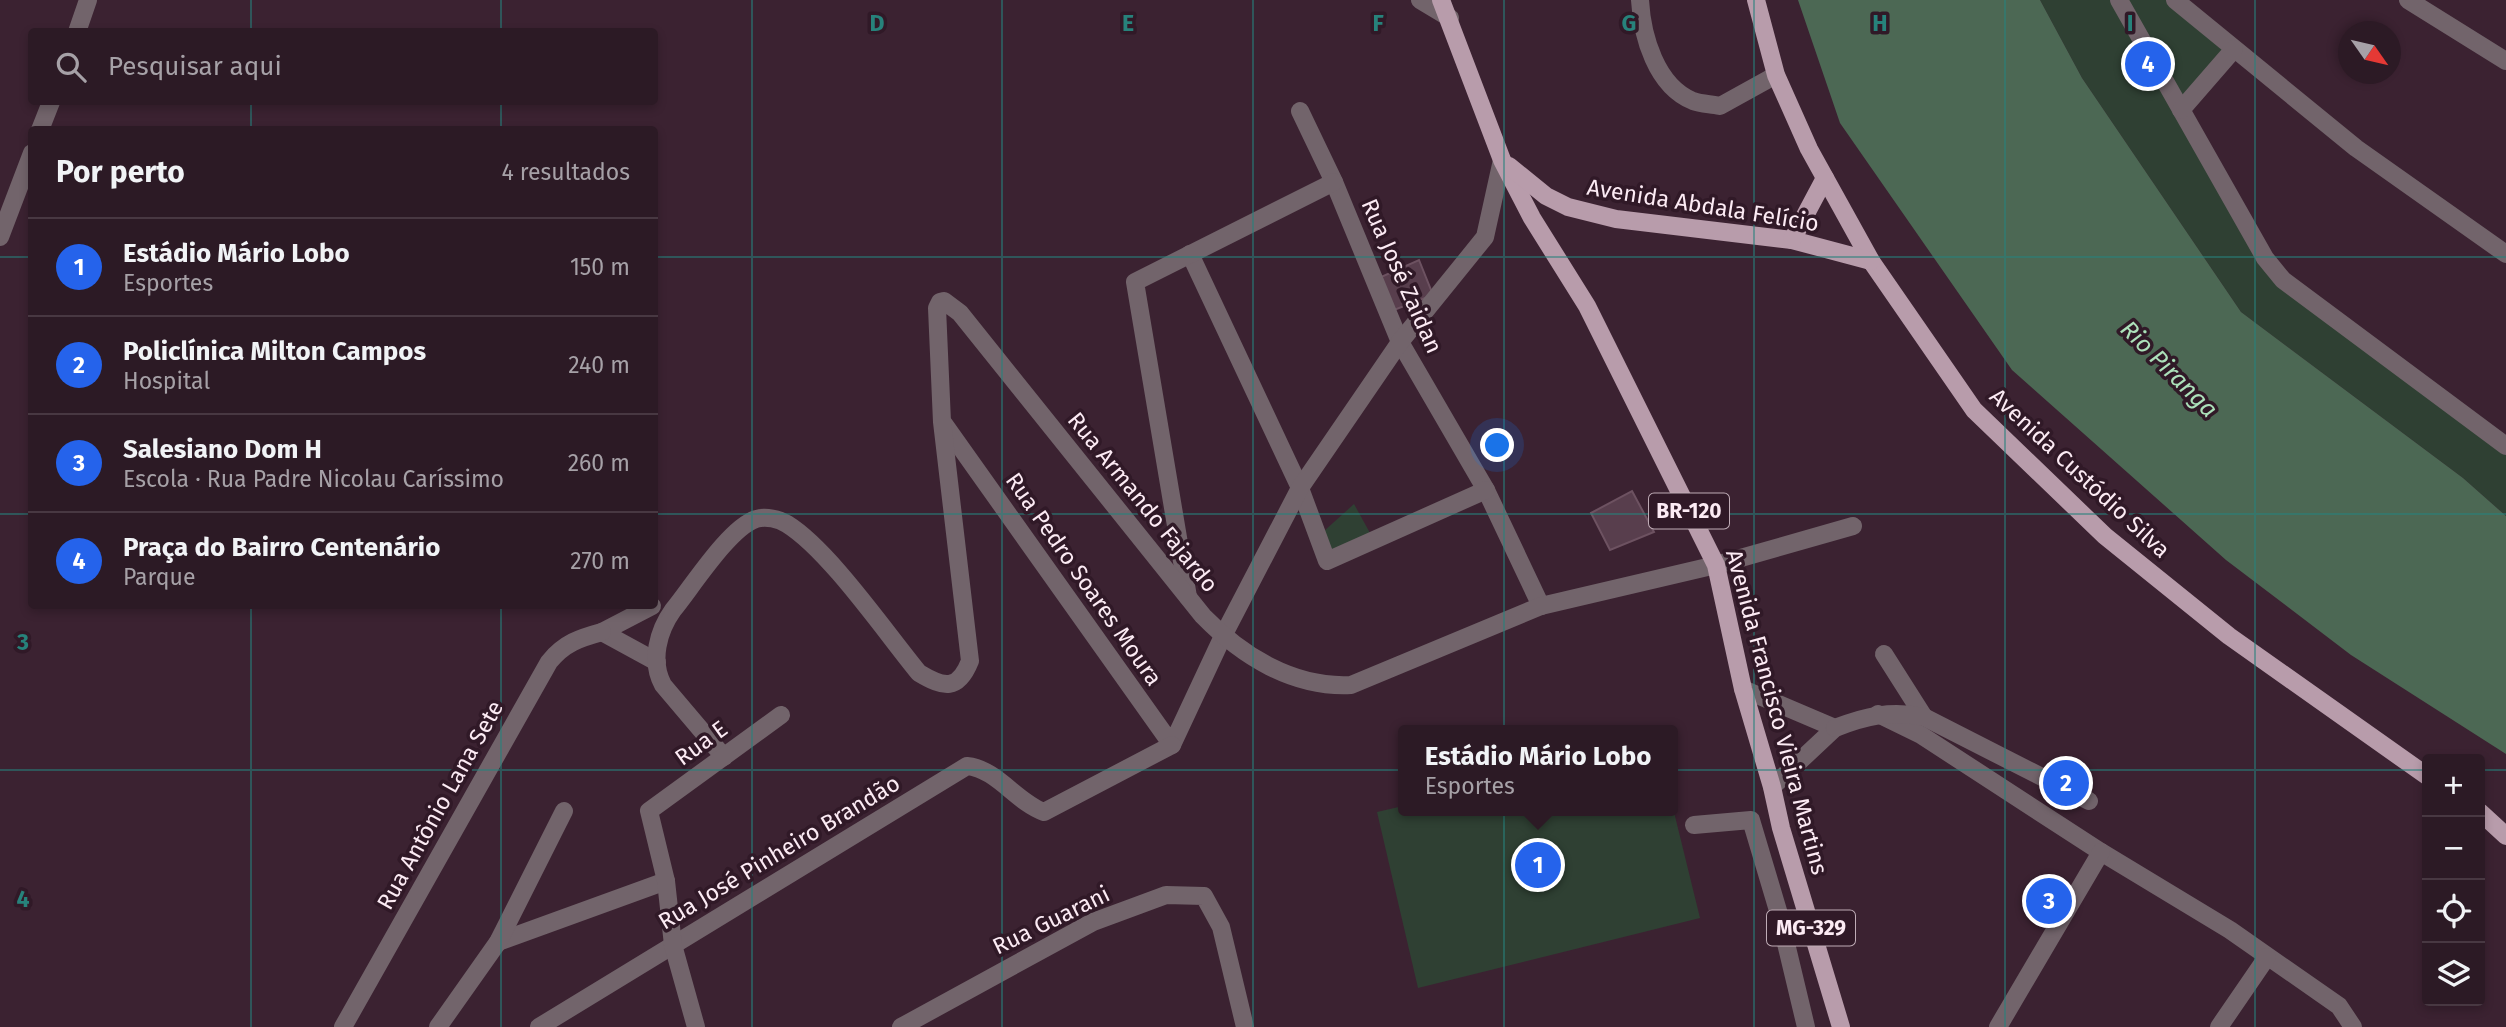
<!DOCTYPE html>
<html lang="pt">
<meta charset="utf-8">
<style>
:root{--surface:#2c1a25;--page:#382732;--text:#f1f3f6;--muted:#a6a1a7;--line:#483842;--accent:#2563eb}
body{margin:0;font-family:"Fira Sans",sans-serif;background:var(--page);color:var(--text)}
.controls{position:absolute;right:21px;bottom:21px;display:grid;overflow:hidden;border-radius:7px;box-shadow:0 4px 10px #0003}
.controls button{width:63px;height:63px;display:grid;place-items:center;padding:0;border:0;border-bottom:2px solid var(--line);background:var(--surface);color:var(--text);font:35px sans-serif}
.compass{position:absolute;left:2338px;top:21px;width:63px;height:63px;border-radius:50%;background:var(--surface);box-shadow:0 4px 10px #0003;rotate:124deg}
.you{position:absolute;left:1498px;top:446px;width:24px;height:24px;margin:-18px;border:5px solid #fff;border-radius:50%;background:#1a73e8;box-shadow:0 0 0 10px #1a73e833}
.badge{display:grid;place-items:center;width:46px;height:46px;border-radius:50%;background:var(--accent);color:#fff;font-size:23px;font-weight:700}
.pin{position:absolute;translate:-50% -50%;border:4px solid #fff;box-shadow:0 2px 7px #0006}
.popup{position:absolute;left:1398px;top:725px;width:280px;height:91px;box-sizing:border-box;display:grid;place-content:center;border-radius:7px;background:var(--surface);filter:drop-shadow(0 2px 5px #0005);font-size:23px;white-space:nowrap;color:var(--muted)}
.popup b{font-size:26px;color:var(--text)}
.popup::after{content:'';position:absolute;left:50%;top:100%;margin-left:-14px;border:14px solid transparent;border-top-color:var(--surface)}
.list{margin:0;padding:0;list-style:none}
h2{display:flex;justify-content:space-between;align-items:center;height:91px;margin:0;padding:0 28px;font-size:30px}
h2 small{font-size:23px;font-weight:400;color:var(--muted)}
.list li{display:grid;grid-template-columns:46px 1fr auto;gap:21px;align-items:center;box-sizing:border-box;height:98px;padding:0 28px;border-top:2px solid var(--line)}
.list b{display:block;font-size:26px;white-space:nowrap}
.list p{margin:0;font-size:23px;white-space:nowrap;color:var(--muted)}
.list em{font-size:23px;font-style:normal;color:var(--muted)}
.icon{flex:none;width:38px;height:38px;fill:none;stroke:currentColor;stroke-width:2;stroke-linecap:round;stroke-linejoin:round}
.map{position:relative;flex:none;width:2506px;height:1027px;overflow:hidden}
.search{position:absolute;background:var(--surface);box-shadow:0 4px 10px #0003;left:28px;top:28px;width:630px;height:77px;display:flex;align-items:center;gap:18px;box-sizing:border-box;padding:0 24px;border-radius:7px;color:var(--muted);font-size:26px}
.panel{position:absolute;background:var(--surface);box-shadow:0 4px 10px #0003;left:28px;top:126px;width:630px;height:483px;border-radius:7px}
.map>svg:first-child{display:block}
.green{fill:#2f4033}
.water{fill:#4c6854}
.building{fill:#583e4d;stroke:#6d5261;stroke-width:2}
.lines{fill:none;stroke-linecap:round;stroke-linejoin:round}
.minor{stroke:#72646b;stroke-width:18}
.major{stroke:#b89cab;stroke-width:18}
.grid{fill:none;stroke:#27827b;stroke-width:2;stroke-opacity:0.55}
.labels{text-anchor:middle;stroke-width:7;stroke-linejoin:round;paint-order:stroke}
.shield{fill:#301927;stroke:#bfacb6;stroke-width:2}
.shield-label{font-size:21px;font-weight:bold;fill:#fcebf4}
.street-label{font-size:23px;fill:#fcebf4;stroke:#301927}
.water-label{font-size:24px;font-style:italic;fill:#ace1ba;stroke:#301927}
.grid-label{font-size:23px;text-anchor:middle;font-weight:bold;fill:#27827b;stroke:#301927;stroke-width:7;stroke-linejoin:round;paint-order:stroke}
</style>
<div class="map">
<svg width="2506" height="1027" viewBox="0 0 2506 1027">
<rect width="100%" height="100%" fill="#3b2231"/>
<g class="green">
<path d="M2040,0H2175L2234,49L2181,110L2280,281L2407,376L2506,455V516L2463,478L2241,312L2082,78Z"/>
<path d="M1354,504L1370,533L1332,555L1323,532Z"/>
<path d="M1403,806V811H1673V808L1700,918L1418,988L1377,812Z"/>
</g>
<path class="water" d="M1798,0H2040L2082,78L2241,312L2463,478L2506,516V754L2351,655L2226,560L2012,370L1840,123Z"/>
<g class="building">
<path d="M1419,260L1433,295L1394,310L1381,277Z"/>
<path d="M1632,491L1654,532L1610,550L1591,513Z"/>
</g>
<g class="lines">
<g class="minor">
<path d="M1420,0L1450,18"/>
<path d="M1640,0C1642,36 1656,86 1693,101C1701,104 1711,104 1720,106L1776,75"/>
<path d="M2119,0L2265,258L2283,280L2506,446"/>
<path d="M2175,0L2356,148L2506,254"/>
<path d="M2408,0L2506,61"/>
<path d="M77,32L88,0"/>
<path d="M2181,110L2234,49"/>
<path d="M1300,111L1334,182L1400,342L1486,490L1541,606"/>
<path d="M40,130L51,102"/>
<path d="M0,237L32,153"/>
<path d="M1190,254L1300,488L1327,561L1486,490"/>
<path d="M944,424L1172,745L1223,636L1300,488L1400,342L1485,237L1502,160"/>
<path d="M1188,597L1135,282L1334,182"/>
<path d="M652,606L602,632L657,662"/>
<path d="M1884,654L1924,717"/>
<path d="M1743,689L1835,728L1772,787"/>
<path d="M1878,714L1921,735L2101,852L2230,930L2339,1006L2353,1027"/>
<path d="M1835,728C1866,716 1891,710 1924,717L2089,801"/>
<path d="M724,757L663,685C650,661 658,631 673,610C692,587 729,528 756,519C766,516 779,519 787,524C829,550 886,633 919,673C944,688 958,691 970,661L942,422L937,308L940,302L944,301L960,313L1203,616C1242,656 1293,688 1351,685L1541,606L1716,565L1853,526"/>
<path d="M1694,825L1751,820L1779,914L1806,1027"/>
<path d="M498,942L666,881"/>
<path d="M343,1027L549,662C564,643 580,638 602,632"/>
<path d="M438,1027L498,942L564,811"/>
<path d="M539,1027L967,766C997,769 1016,802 1044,812L1172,745"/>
<path d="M696,1027L673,945L666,881L649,811L781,715"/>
<path d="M901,1027L1093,922L1166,895L1204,896L1221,927L1245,1027"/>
<path d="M1998,1027L2101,852"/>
<path d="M2219,1027L2267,957"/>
</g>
<g class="major">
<path d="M1441,0L1502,160L1532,218L1587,306L1716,565L1743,689L1772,787L1781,828L1841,1027"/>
<path d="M1756,0L1776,75L1809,149L1871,261L1974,410L2105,536L2229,636L2427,776"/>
<path d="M1509,166L1546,196L1568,207L1616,219L1792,240L1871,261"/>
<path d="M1792,240L1825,178"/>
<path d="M2480,812L2506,836"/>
</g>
</g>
<path class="grid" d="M251,0V32M501,0V32M752,0V1027M1002,0V1027M1253,0V1027M1504,0V1027M1754,0V1027M2005,0V1027M2255,0V1027M251,102V130M501,102V130M0,257H32M654,257H2506M0,514H32M654,514H2506M251,606V1027M501,606V1027M0,770H2427M2480,770H2506"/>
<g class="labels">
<g class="shield">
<rect x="1649" y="493.5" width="80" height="35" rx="5"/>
<rect x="1767" y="910.5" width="88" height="35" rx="5"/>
</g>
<g class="shield-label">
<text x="1689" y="518">BR-120</text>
<text x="1811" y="935">MG-329</text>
</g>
<g class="street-label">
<text transform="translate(1703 205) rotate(9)" y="8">Avenida Abdala Felício</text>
<text transform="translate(1402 276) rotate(66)" y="8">Rua José Zaidan</text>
<text transform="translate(2080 473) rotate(43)" y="8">Avenida Custódio Silva</text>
<text transform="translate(1143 502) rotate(51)" y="8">Rua Armando Fajardo</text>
<text transform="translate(1084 579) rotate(55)" y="8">Rua Pedro Soares Moura</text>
<text transform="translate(1777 712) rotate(75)" y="8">Avenida Francisco Vieira Martins</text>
<text transform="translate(701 743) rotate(-36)" y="8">Rua E</text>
<text transform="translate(440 805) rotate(-61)" y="8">Rua Antônio Lana Sete</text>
<text transform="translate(779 852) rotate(-31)" y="8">Rua José Pinheiro Brandão</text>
<text transform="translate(1051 920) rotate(-26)" y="8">Rua Guarani</text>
</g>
<g class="water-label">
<text transform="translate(2169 369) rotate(45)" y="8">Rio Piranga</text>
</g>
</g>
<g class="grid-label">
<text x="877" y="31">D</text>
<text x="1128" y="31">E</text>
<text x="1378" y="31">F</text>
<text x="1629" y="31">G</text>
<text x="1880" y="31">H</text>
<text x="2130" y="31">I</text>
<text x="23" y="650">3</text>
<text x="23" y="907">4</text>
</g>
</svg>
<div class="controls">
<button>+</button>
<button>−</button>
<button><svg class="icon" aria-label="locate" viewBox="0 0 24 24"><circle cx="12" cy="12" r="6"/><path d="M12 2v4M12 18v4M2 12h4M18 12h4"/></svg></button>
<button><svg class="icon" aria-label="layers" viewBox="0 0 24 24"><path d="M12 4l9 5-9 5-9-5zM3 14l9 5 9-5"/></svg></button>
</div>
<svg class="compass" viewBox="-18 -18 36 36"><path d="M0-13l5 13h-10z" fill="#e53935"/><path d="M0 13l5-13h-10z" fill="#a6a1a7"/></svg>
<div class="you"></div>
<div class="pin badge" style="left:1538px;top:865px">1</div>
<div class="popup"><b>Estádio Mário Lobo</b>Esportes</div>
<div class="pin badge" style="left:2066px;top:783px">2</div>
<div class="pin badge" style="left:2049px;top:901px">3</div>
<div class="pin badge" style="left:2148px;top:64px">4</div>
<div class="search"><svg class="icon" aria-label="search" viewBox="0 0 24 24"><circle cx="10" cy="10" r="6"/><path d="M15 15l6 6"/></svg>Pesquisar aqui</div>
<section class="panel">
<h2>Por perto<small>4 resultados</small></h2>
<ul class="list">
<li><span class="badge">1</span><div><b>Estádio Mário Lobo</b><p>Esportes</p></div><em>150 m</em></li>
<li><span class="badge">2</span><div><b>Policlínica Milton Campos</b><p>Hospital</p></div><em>240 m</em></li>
<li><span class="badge">3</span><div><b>Salesiano Dom H</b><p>Escola · Rua Padre Nicolau Caríssimo</p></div><em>260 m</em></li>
<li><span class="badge">4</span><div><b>Praça do Bairro Centenário</b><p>Parque</p></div><em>270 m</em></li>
</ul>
</section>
</div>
